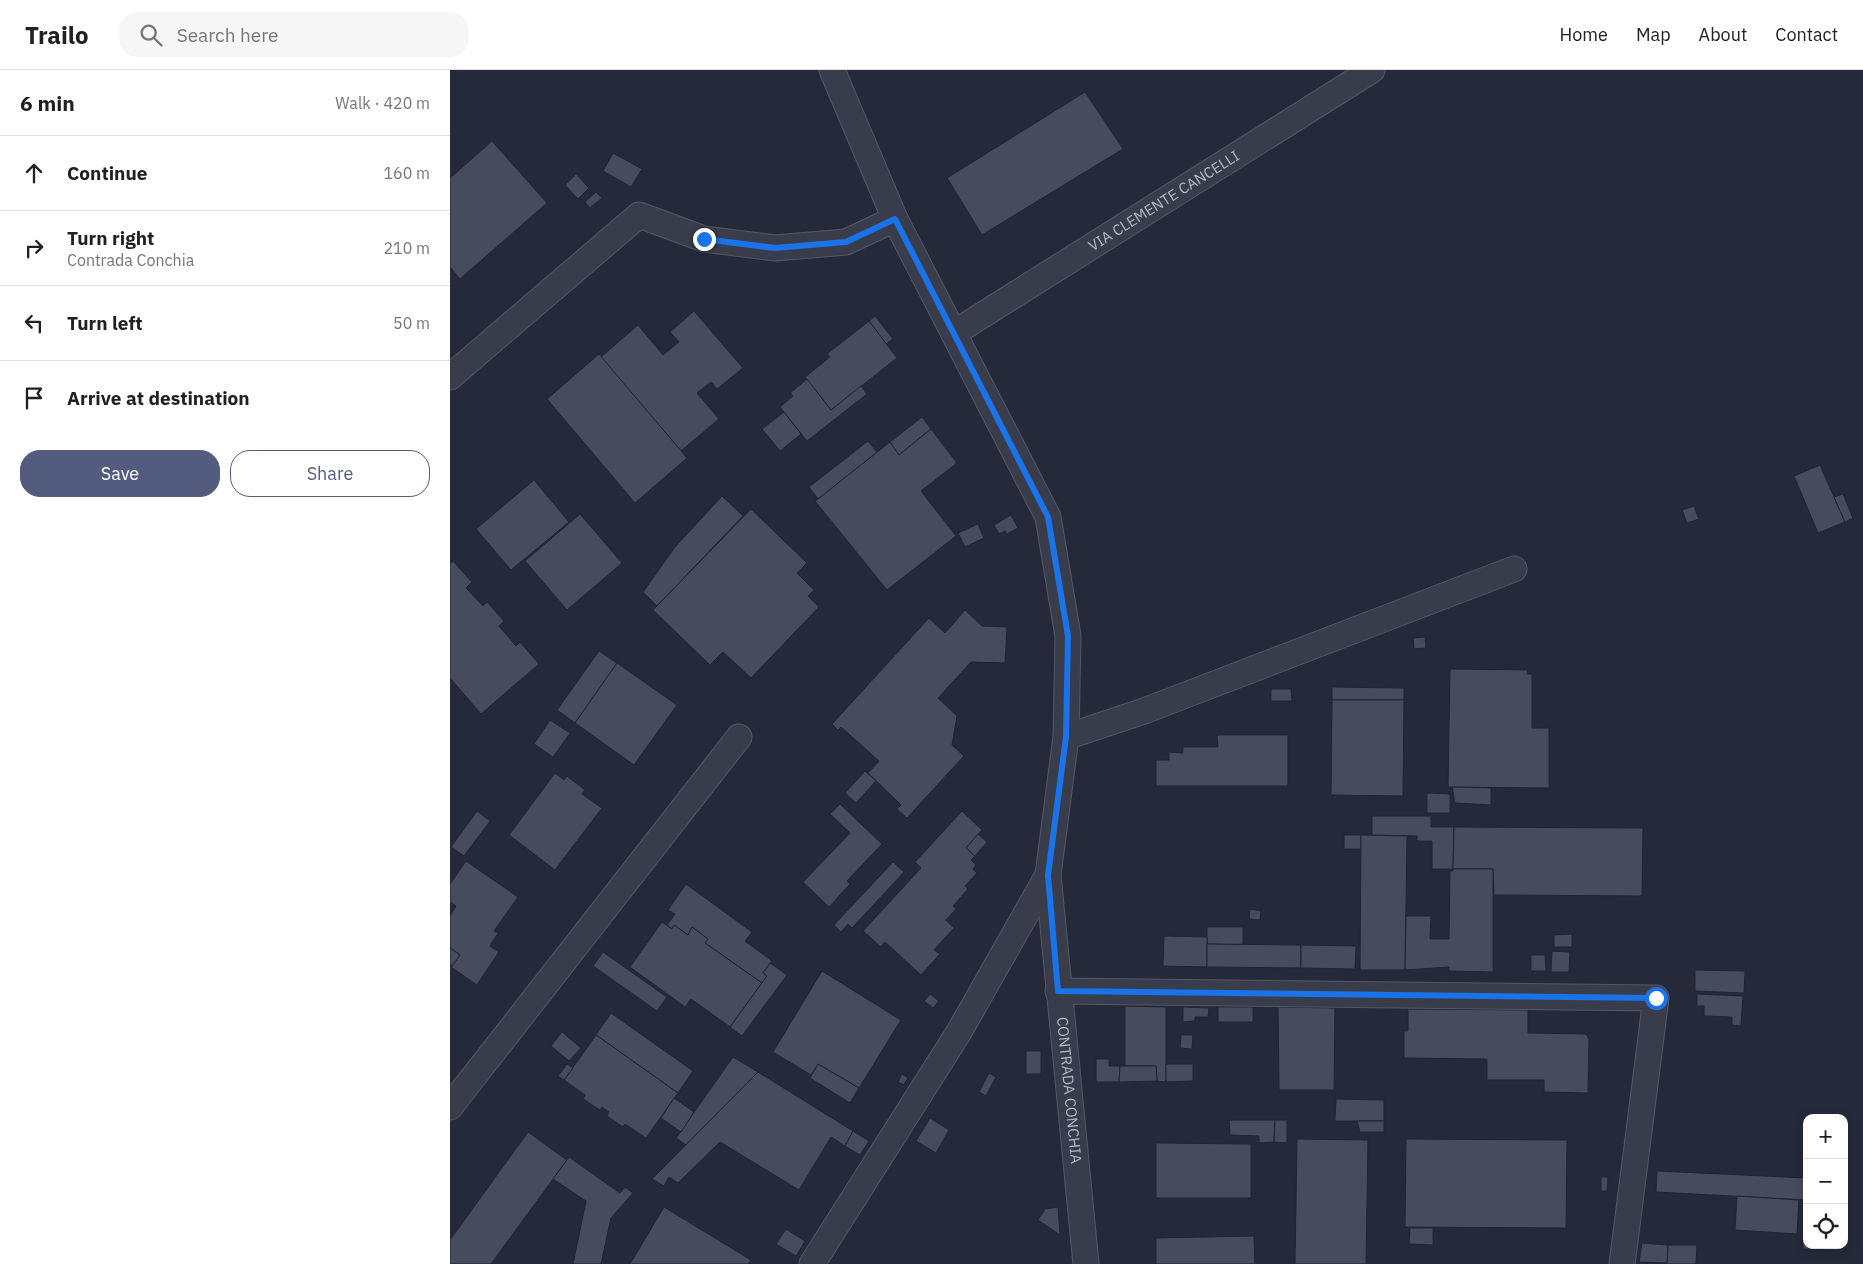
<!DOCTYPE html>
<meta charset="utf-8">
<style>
:root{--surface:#fff;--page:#f6f6f6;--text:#202124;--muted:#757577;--line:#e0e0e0;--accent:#535b7f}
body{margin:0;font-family:"IBM Plex Sans",sans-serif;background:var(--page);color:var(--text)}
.controls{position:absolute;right:15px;bottom:15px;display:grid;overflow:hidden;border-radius:10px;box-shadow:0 2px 12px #0003}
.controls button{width:45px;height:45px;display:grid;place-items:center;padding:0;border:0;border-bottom:1px solid var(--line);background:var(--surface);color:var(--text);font:25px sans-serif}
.stop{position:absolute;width:15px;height:15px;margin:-11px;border:4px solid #1a73e8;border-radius:50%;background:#fff}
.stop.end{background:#1a73e8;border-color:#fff;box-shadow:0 1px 5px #0008}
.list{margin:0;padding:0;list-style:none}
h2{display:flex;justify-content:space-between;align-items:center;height:65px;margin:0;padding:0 20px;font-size:21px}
h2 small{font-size:16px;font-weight:400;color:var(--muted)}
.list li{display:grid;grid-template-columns:32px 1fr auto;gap:15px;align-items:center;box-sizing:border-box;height:75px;padding:0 20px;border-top:1px solid var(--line)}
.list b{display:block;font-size:19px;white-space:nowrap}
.list p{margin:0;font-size:16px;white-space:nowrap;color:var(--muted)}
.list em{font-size:16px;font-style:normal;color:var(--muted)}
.actions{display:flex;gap:10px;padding:15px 20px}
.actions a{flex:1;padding:11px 0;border:1px solid var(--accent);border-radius:20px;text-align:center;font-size:18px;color:var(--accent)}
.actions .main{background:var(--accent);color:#fff}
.icon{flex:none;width:28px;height:28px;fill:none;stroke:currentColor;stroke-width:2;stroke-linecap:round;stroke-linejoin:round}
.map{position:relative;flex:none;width:1413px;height:1194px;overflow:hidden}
header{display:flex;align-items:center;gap:30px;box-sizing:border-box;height:70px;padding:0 25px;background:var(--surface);border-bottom:1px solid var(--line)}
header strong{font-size:24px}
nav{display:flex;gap:28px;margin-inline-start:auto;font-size:18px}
.search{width:350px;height:45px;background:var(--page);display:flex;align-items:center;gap:12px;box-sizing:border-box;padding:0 18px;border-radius:20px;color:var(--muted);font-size:19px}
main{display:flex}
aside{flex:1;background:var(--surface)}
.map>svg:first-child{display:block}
.building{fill:#474b5e;stroke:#202432}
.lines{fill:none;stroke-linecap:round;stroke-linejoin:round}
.minor-casing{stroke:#545866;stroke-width:27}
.minor{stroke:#393d4b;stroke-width:25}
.route{stroke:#1a73e8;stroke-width:6}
.labels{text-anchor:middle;stroke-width:5;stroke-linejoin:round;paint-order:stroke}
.street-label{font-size:15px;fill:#b5b8c6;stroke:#1e2230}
</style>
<header>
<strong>Trailo</strong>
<div class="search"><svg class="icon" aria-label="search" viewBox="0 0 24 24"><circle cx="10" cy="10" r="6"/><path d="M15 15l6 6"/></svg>Search here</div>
<nav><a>Home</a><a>Map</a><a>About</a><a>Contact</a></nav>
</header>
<main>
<aside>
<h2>6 min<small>Walk · 420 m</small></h2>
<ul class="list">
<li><svg class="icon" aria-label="ahead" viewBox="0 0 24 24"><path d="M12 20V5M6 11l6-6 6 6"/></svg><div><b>Continue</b></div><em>160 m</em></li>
<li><svg class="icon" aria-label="right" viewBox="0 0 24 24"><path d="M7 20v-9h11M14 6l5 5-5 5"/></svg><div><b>Turn right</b><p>Contrada Conchia</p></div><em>210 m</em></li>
<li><svg class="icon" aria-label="left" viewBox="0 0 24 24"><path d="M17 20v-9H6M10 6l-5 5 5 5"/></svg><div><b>Turn left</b></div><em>50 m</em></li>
<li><svg class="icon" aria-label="arrive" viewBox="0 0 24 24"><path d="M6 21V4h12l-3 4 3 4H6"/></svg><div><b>Arrive at destination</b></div></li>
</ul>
<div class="actions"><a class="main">Save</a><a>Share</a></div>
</aside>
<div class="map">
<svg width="1413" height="1194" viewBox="0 0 1413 1194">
<rect width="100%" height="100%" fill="#252a3b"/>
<g class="building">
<path d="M635,22L673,79L532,165L497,108Z"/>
<path d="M42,71L97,133L10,209L0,197V108Z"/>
<path d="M163,83L192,99L181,117L153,101Z"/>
<path d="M126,104L139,118L128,129L115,115Z"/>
<path d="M146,122L152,128L140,138L135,132Z"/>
<path d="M244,241L293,298L267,319L261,312L247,323L269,349L231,381L151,287L188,255L213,285L229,272L220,262Z"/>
<path d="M425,246L443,269L436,274L419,251Z"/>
<path d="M419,251L447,288L381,340L355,307L380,287L377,284Z"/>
<path d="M149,284L237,388L185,433L97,329Z"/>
<path d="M357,309L381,340L411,316L417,324L357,371L330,337L343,326L340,323Z"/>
<path d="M334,342L351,364L330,381L312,359Z"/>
<path d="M472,347L481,359L449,385L440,372Z"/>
<path d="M481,359L507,393L471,421L506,466L437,520L365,431L440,372L449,385Z"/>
<path d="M418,371L427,382L368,429L359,417Z"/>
<path d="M1370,395L1395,452L1368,463L1344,406Z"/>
<path d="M84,410L119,452L61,500L26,459Z"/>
<path d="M1393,424L1403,448L1395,452L1384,427Z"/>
<path d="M272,426L293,446L207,536L193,522L225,477Z"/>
<path d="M1244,436L1249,449L1237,453L1232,440Z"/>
<path d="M301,439L357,493L347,503L364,520L358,526L369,537L301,608L273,582L260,595L203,540Z"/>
<path d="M130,444L172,493L117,540L75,491Z"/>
<path d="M561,445L568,458L557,464L555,461L549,464L544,455Z"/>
<path d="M528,454L534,468L515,477L508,463Z"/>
<path d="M3,491L22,512L16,518L33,536L37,532L54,551L49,556L66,576L70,572L89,594L31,644L0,608V494Z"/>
<path d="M515,540L532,556L557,557L555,593L521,592L488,628L507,646L502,675L514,686L457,748L447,739L451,735L418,703L429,691L391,657L388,660L382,654L479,548L495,563Z"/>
<path d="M975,567L976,578L964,579L963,568Z"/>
<path d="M149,581L167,593L125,653L107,640Z"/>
<path d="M167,593L227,635L184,695L125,653Z"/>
<path d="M1000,599L1078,600L1077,604H1082V658H1099V718L998,717Z"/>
<path d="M882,617L954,618V630H882Z"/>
<path d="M821,619H841L842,631H821Z"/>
<path d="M882,630H954L953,726L881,725Z"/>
<path d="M100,650L120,663L103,687L84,674Z"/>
<path d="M767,665H838V716H706V690H719V682L733,683V677H768Z"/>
<path d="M415,701L426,711L406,733L395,723Z"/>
<path d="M105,703L114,710L117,706L135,720L132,724L152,738L105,800L59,765Z"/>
<path d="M1002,717L1041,718V735L1005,733Z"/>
<path d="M977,723L1000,724V743H977Z"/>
<path d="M390,734L432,774L397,811L400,814L379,837L353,812L400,763L380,744Z"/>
<path d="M27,741L40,751L14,786L1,777Z"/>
<path d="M512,741L532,760L516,778L525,786L521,790L526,795L523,799L527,803L515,816L518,819L503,836L506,839L496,850L504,858L484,880L490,884L471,905L435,872L431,877L413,861L471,798L465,792Z"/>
<path d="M922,746H981V757H1004L1003,799H982V771H967V766L922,765Z"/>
<path d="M1004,757L1193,758L1192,826L1044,825L1043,799H1003Z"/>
<path d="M528,764L537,772L525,786L516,778Z"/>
<rect x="894" y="765" width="17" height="14"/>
<path d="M911,765L957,766L955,900H910Z"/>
<path d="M16,791L68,827L44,861L48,863L40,876L49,882L27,915L1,897L10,885L0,878V846L6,836L0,832V814Z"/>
<path d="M443,792L454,802L402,858L398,854L391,862L384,855Z"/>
<path d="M1003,799H1043V902L999,901V897L955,900L956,846H981L980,869H999L1000,801H1003Z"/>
<path d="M236,814L302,862L295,871L322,891L313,903L317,906L312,913L255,873L258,869L242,857L238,865L224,855L222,859L217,855L225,844L218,840Z"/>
<path d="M800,839L811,841L810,850L799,849Z"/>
<path d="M212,852L222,859L224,855L238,865L242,857L258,869L255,873L312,913L280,957L241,929L235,937L180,897Z"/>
<path d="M757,857H793V875L757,874Z"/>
<path d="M1122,864V877H1104V865Z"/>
<path d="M714,866L757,867V897L713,896Z"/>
<path d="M757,874L851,875V898L757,897Z"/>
<path d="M851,875L906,876L905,899L851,898Z"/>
<path d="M0,878L10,885L2,896L0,895Z"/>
<path d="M1102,881L1120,882L1119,902H1101Z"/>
<path d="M153,882L217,927L207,941L143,896Z"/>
<path d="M1081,885H1095L1096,901H1081Z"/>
<path d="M320,893L337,905L292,966L280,957L317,906L313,903Z"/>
<path d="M1245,900L1295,901L1294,923L1245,921Z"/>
<path d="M372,901L451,950L409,1018L368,994L361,1005L323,982Z"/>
<path d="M480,924L489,931L483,938L474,931Z"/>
<path d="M1247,924L1293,926L1291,956L1282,955V947L1254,946V936H1247Z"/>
<path d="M675,936L716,937V1012L707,1011L706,996H675Z"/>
<path d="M733,937L759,938L758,947H745V951L733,952Z"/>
<rect x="768" y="937" width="35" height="15"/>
<path d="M828,937L885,938L884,1020H829Z"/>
<path d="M958,939L1078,940V963L1136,964L1139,969L1138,1023L1094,1022V1010H1037V989L954,988V961H958Z"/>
<path d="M161,943L243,1001L228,1023L146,965Z"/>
<path d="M112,962L131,978L119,991L101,976Z"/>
<path d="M146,965L228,1023L196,1068L175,1054L173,1057L157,1046L159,1042L152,1037L150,1040L133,1029L135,1025L114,1010Z"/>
<path d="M731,965H743L742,979L730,978Z"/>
<rect x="576" y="981" width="15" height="23"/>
<path d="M283,987L308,1002L236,1075L226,1068Z"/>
<path d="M646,989H659V996H670L669,1012H646Z"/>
<path d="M117,994L123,998L114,1010L108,1006Z"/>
<path d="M368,994L409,1018L400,1033L360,1008Z"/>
<path d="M716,994H743V1011L716,1012Z"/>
<path d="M670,996H706L707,1011L669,1012Z"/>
<path d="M308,1002L403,1061L395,1076L381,1067L349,1120L270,1072L228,1113L219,1107L214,1116L202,1109Z"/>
<path d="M539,1003L546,1007L536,1026L529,1022Z"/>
<path d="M452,1004L458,1008L454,1015L448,1012Z"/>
<path d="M224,1028L244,1042L231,1062L211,1048Z"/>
<path d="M886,1029L934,1030V1051H885Z"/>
<path d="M480,1048L499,1060L486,1083L466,1071Z"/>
<path d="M779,1050H825L824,1072L809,1073V1066L780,1065Z"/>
<path d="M825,1050H837V1073L824,1072Z"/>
<path d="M907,1051H934V1062H910Z"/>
<path d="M403,1061L419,1071L410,1085L395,1076Z"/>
<path d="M78,1062L117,1090L41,1194H0V1170Z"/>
<path d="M847,1069L918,1070L916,1194H845Z"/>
<path d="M956,1069L1117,1070L1116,1158L955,1157Z"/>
<path d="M706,1073L801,1074V1128H706Z"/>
<path d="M119,1087L170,1123L175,1117L183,1123L161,1148L151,1194H123L136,1131L103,1109Z"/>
<path d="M1207,1101L1357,1108V1130L1206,1122Z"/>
<path d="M1151,1107H1158L1157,1121H1151Z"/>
<path d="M1287,1126L1349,1130L1347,1164L1285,1160Z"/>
<path d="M214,1137L301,1190L298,1194H180Z"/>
<path d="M608,1137L610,1165L588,1150L595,1139Z"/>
<path d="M1353,1156H1357V1175H1374V1179H1353Z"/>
<path d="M960,1158H983V1175L959,1174Z"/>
<path d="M336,1159L355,1171L346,1186L326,1174Z"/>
<path d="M804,1166L805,1194H706V1168Z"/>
<path d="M1192,1173L1218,1175L1217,1193L1189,1192Z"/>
<path d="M1218,1175H1247L1246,1194H1217Z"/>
</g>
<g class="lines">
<g class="minor-casing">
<g id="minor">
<path id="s1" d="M382,0L445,149L598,447L618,566L616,667L598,805L636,1194"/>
<path id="s2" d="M504,263L922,0"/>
<path d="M0,307L189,145L254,169L325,178L396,172L445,149"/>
<path d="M616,667L694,641L1064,499"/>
<path d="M608,921L1206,928L1172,1194"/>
<path d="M0,1037L289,667"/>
<path d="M362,1194L509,962L598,805"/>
</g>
</g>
<use href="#minor" class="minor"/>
</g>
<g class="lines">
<path class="route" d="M254,169L325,178L396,172L445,149L598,447L618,566L616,667L598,805L608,921L1206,928"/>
</g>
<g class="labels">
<g class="street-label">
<text dy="5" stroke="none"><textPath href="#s2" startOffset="248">VIA CLEMENTE CANCELLI</textPath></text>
<text dy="5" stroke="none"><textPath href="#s1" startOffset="1074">CONTRADA CONCHIA</textPath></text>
</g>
</g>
</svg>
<div class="controls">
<button>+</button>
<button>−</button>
<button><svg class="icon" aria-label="locate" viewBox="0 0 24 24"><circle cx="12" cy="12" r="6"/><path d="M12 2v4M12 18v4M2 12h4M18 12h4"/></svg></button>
</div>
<div class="stop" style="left:1206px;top:928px"></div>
<div class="stop end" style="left:254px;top:169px"></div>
</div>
</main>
